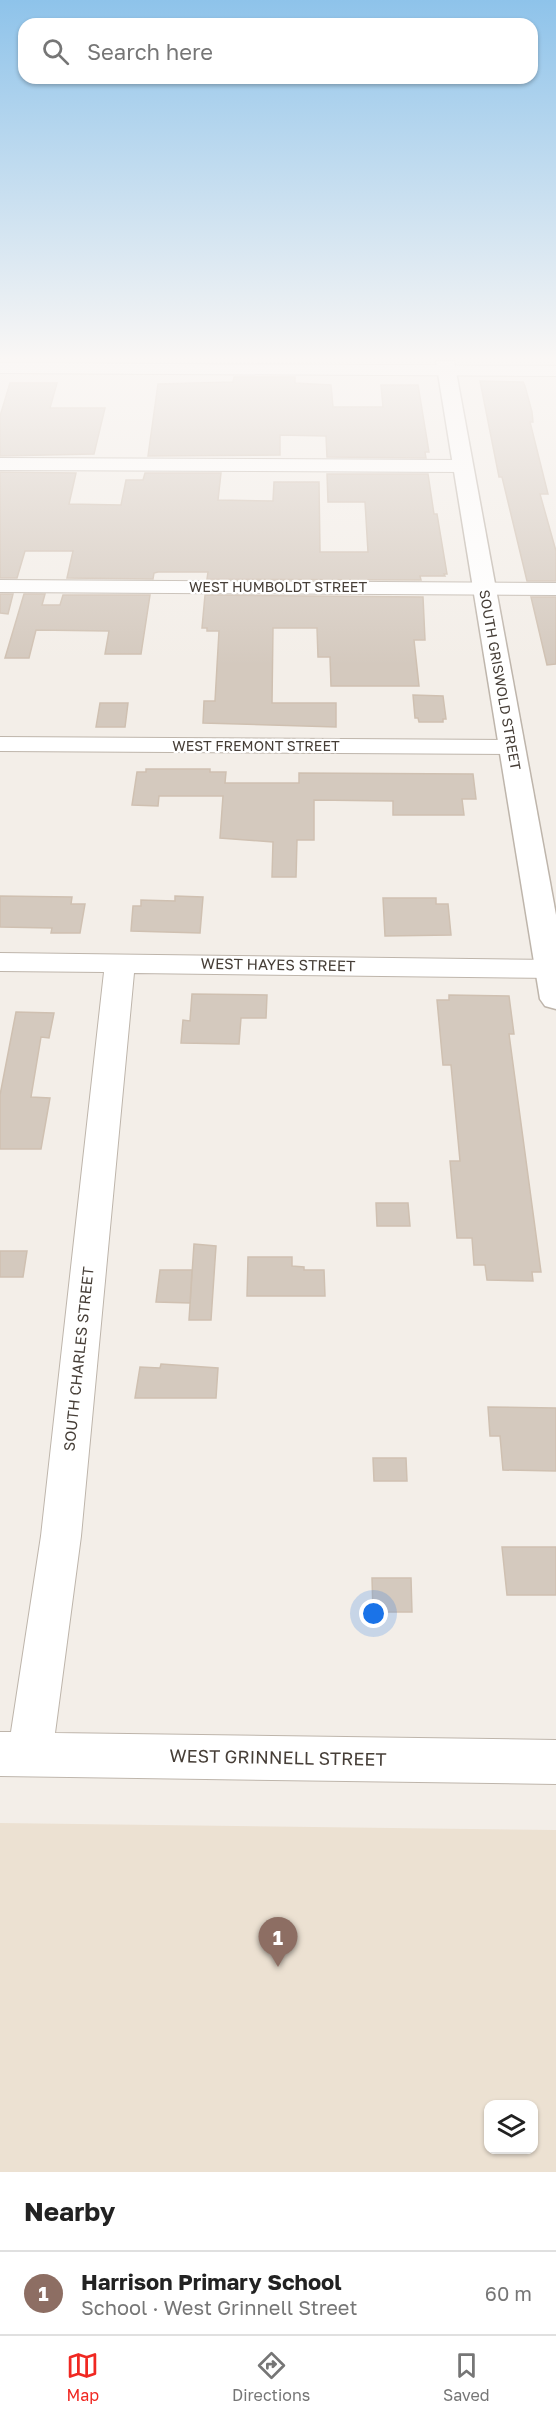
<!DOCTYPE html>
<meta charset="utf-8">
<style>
:root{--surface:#fff;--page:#f6f6f6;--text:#222;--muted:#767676;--line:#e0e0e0;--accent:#f02822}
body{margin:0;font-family:"Golos Text",sans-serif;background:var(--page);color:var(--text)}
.controls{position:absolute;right:18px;bottom:18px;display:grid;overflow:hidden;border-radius:12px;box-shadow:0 2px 4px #0004}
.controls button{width:54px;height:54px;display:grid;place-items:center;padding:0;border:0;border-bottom:2px solid var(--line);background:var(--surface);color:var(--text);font:30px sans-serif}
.you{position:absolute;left:374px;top:1614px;width:21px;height:21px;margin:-15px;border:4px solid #fff;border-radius:50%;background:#1a73e8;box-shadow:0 0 0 9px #1a73e833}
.badge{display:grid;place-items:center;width:39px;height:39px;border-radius:50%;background:var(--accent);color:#fff;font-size:20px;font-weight:700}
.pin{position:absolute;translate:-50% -50px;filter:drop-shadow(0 2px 3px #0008)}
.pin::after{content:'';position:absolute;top:32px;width:21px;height:18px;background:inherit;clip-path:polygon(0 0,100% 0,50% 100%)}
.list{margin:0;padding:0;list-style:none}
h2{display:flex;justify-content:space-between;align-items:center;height:78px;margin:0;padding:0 24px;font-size:26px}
h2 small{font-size:20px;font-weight:400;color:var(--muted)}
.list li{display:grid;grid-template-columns:39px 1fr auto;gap:18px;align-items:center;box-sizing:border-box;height:84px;padding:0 24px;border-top:2px solid var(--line)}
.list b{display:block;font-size:22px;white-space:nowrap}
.list p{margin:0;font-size:20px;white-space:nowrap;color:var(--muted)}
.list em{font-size:20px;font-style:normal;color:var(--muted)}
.icon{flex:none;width:33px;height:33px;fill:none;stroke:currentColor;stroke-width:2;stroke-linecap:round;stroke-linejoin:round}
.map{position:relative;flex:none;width:556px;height:2172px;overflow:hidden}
.search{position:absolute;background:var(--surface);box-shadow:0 2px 4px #0004;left:18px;right:18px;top:18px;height:66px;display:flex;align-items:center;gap:15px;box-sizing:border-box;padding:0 21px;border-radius:18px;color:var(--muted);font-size:22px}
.sheet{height:162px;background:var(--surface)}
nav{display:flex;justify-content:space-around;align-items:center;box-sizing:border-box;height:84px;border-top:2px solid var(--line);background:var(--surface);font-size:16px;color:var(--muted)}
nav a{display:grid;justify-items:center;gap:3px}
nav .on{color:var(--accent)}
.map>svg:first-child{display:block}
.education{fill:#ece1d2;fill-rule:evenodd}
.building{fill:#d4c9be;stroke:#cfc0b1;stroke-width:1.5}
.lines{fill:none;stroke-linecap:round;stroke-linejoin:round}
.minor-casing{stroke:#beb5ab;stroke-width:2}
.tertiary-casing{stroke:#beb5ab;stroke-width:3}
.minor{fill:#fff;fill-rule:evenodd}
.tertiary{fill:#fff;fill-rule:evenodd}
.labels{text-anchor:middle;stroke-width:4.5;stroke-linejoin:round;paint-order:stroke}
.far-street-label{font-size:14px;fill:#463e37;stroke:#fff}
.street-label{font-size:15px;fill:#463e37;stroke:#fff}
.near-street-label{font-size:18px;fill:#463e37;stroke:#fff}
</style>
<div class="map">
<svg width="556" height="2172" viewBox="0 0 556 2172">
<rect width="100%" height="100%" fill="#f3eee8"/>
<path class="education" d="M0,1823L556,1830V2172H0ZM488,2104H534V2150H488Z"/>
<g class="building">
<path d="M234,377H295V383L331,385L333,407H383L381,385H418L429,452H425L426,458L327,457L326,436L280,435V455L148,456L158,384L233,382Z"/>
<path d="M480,381L523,382L525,386L532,412L533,422H530L548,494H540L556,551V581H527L502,477H499Z"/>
<path d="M10,383H57L50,408H105L94,454L0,456V416Z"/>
<path d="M0,472L76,473L69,504L121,505L126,480H143L145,473H221L218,500L273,501L274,482H319L320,552H368L365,502H328L327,474H428L434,514H437L447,574H444L445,576H420L421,580L207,579L208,572H158L154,573L153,579L67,578L73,551H25L17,578H0Z"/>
<path d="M0,594H13L8,614L0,613Z"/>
<path d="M24,594H45L42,605H60L63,595H150L141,654H105L109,631L36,630L29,658H5Z"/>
<path d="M205,595L423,597L425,640H414L419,686H331L330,657H318L317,628H273L272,703H336V727L203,723L204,701H215L219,631H207V628H202Z"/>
<path d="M531,597H556V664L547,665Z"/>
<path d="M413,695L443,696L446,719H443V722H419L418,718H415Z"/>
<path d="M100,703H128L125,727H96Z"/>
<path d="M146,769H210V772H226L225,783H299V773L473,774L476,799H462L464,815H393V801L314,800V840H297L296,877H272L273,842L220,838L223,796H159L158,806L132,805L137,772H146Z"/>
<path d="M0,896L72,897L71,904H85L80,933H51L52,928L0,927Z"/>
<path d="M175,896L203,897L200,933L131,931L133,906H141V900L175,901Z"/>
<path d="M383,898H436V904H448L451,935L385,936Z"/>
<path d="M192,994L267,995L266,1018H241L239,1044L181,1043L183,1020L190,1021Z"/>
<path d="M449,995L509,996L514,1034H509L541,1272H532L533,1281L487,1280L485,1265H474L472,1238H457L450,1161H460L451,1065H443L437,1000H449Z"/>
<path d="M16,1012L54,1013L49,1038L41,1037L31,1097L50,1098L41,1149H0V1095Z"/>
<path d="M376,1203H408L410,1226H377Z"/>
<path d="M194,1244L216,1246L211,1320H189Z"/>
<path d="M0,1251H27L23,1277H0Z"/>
<path d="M248,1257H292V1266L304,1267V1270H324L325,1296H247Z"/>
<path d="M160,1270H192L190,1303L156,1302Z"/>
<path d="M161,1364L218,1368L216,1398H135L140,1367L160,1368Z"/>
<path d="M488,1407L556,1408V1471L503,1470L500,1436H490Z"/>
<path d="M373,1458H406L407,1481H374Z"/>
<path d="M502,1547H556V1595H507Z"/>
<path d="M372,1578H411L412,1612H373Z"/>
</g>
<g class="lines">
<g class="minor-casing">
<g id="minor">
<path d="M0,363L556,366V376L0,373Z"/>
<path d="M0,458L462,460L469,462L471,466L469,470L462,472L0,470Z"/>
<path d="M0,580L556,583V595L0,592Z"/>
<path d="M0,737L512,740L521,742L524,747L521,752L512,754L0,751Z"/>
<path d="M0,953L556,960V978L134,973L81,1536L55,1733L556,1740V1784L0,1776V1732H11L41,1536L104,972L0,971Z"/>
</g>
</g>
<g class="tertiary-casing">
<path id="tertiary" d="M436,361H454L556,915V1009L545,1006L540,999Z"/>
</g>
<use href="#minor" class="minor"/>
<use href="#tertiary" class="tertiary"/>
</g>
<linearGradient id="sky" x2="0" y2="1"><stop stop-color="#8ec3ea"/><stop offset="0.54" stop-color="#faf7f5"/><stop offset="1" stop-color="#faf7f5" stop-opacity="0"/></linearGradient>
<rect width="556" height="665" fill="url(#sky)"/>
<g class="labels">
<g class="far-street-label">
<text x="278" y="592">WEST HUMBOLDT STREET</text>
<text transform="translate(500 680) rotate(80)" y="5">SOUTH GRISWOLD STREET</text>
<text x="256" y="751">WEST FREMONT STREET</text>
</g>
<g class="street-label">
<text transform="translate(278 965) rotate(1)" y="5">WEST HAYES STREET</text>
<text transform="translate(79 1359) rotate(-84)" y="5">SOUTH CHARLES STREET</text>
</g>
<g class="near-street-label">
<text transform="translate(278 1758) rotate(1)" y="6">WEST GRINNELL STREET</text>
</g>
</g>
</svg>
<div class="controls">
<button><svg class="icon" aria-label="layers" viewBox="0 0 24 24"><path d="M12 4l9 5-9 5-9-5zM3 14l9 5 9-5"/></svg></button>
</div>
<div class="you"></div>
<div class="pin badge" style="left:278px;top:1967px;background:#8d6e63">1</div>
<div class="search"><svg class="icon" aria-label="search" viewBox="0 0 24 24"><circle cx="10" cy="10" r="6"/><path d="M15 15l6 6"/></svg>Search here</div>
</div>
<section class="sheet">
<h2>Nearby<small></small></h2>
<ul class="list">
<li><span class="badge" style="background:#8d6e63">1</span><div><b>Harrison Primary School</b><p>School · West Grinnell Street</p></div><em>60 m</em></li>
</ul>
</section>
<nav>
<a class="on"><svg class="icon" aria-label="map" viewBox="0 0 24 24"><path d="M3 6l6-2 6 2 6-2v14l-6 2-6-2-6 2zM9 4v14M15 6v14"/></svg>Map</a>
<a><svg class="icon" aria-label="directions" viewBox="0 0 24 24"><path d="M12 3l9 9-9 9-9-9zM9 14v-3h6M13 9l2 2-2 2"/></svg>Directions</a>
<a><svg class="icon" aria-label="saved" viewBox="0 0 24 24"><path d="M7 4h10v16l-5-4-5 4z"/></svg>Saved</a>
</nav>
